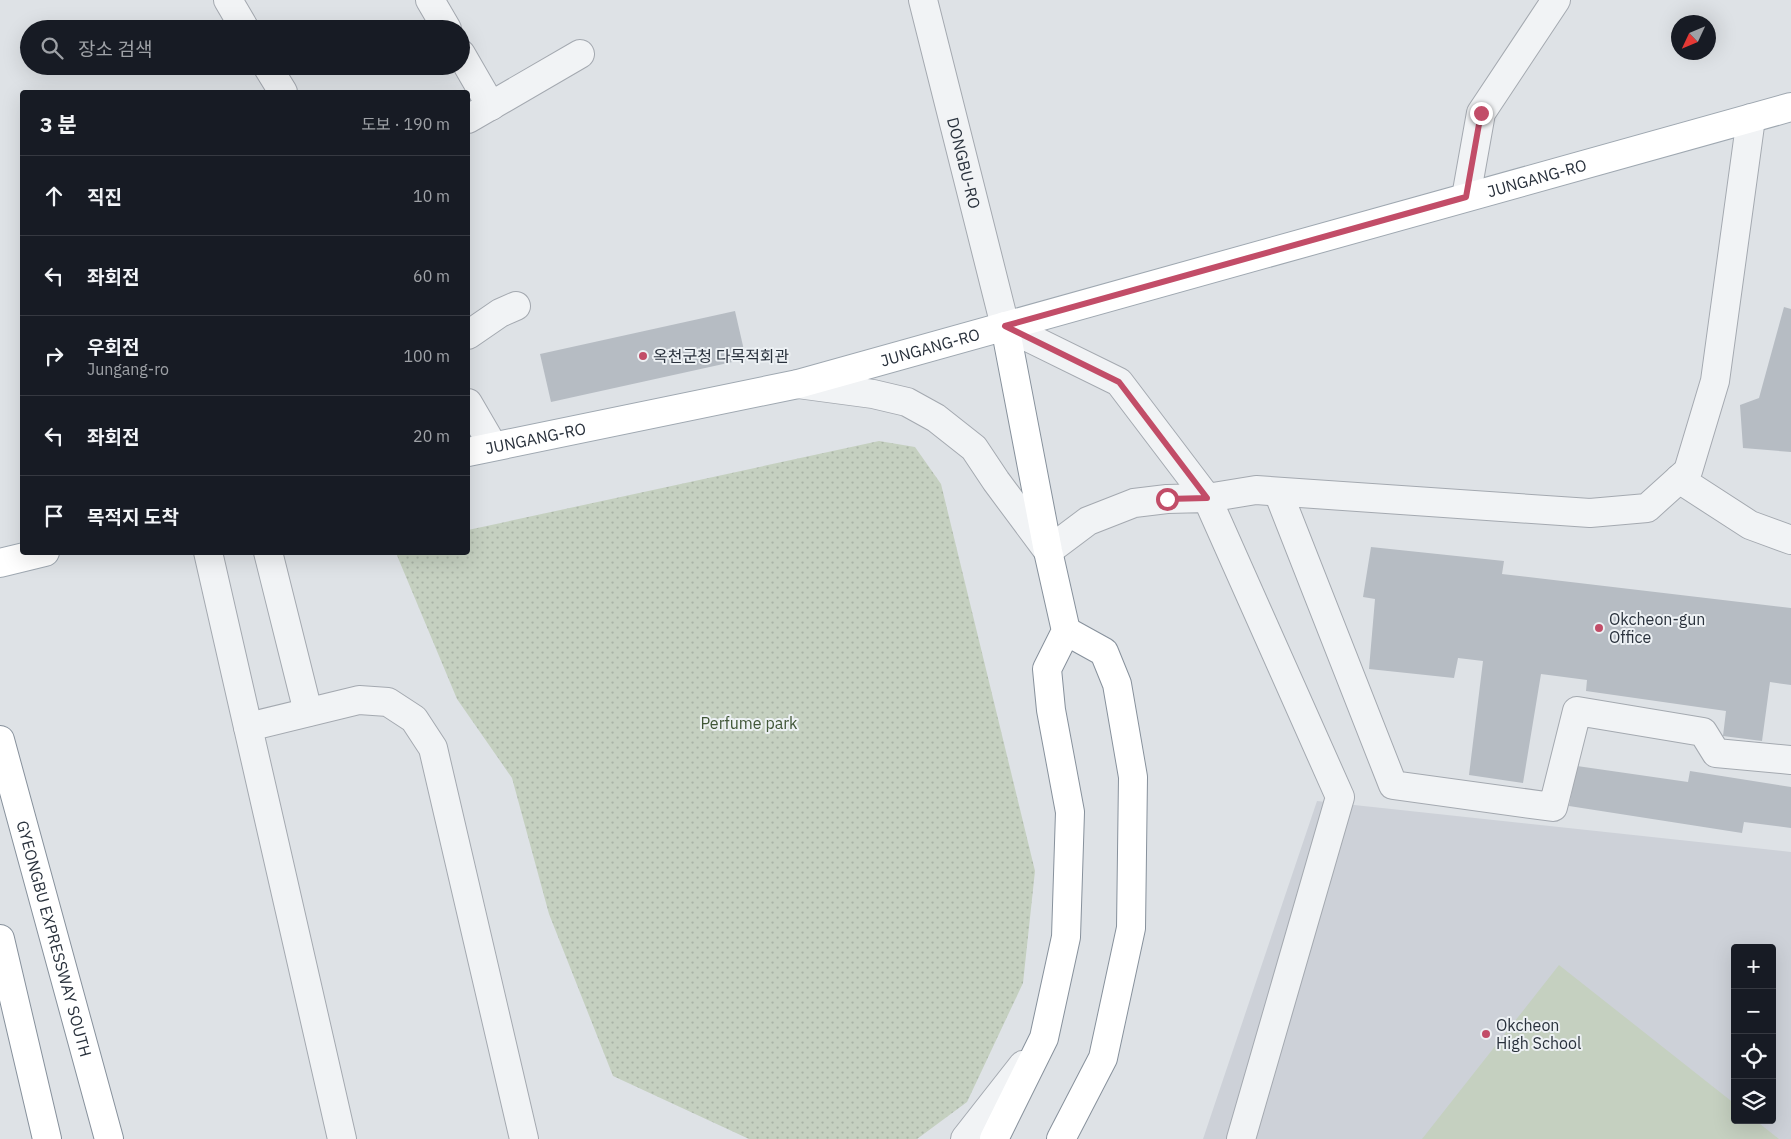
<!DOCTYPE html>
<html lang="ko">
<meta charset="utf-8">
<style>
:root{--surface:#171b24;--page:#242831;--text:#f1f3f6;--muted:#9ea1a6;--line:#363941}
body{margin:0;font-family:"IBM Plex Sans","Noto Sans KR",sans-serif;background:var(--page);color:var(--text)}
.controls{position:absolute;right:15px;bottom:15px;display:grid;overflow:hidden;border-radius:5px;box-shadow:0 5px 20px #0002}
.controls button{width:45px;height:45px;display:grid;place-items:center;padding:0;border:0;border-bottom:1px solid var(--line);background:var(--surface);color:var(--text);font:25px sans-serif}
.compass{position:absolute;left:1671px;top:15px;width:45px;height:45px;border-radius:50%;background:var(--surface);box-shadow:0 5px 20px #0002;rotate:226deg}
.stop{position:absolute;width:15px;height:15px;margin:-11px;border:4px solid #c24d68;border-radius:50%;background:#fff}
.stop.end{background:#c24d68;border-color:#fff;box-shadow:0 1px 5px #0008}
.list{margin:0;padding:0;list-style:none}
h2{display:flex;justify-content:space-between;align-items:center;height:65px;margin:0;padding:0 20px;font-size:21px}
h2 small{font-size:16px;font-weight:400;color:var(--muted)}
.list li{display:grid;grid-template-columns:32px 1fr auto;gap:15px;align-items:center;box-sizing:border-box;height:80px;padding:0 20px;border-top:1px solid var(--line)}
.list b{display:block;font-size:19px;white-space:nowrap}
.list p{margin:0;font-size:16px;white-space:nowrap;color:var(--muted)}
.list em{font-size:16px;font-style:normal;color:var(--muted)}
.icon{flex:none;width:28px;height:28px;fill:none;stroke:currentColor;stroke-width:2;stroke-linecap:round;stroke-linejoin:round}
.map{position:relative;flex:none;width:1791px;height:1139px;overflow:hidden}
.search{position:absolute;background:var(--surface);box-shadow:0 5px 20px #0002;left:20px;top:20px;width:450px;height:55px;display:flex;align-items:center;gap:12px;box-sizing:border-box;padding:0 18px;border-radius:28px;color:var(--muted);font-size:19px}
.panel{position:absolute;background:var(--surface);box-shadow:0 5px 20px #0002;left:20px;top:90px;width:450px;height:465px;border-radius:5px}
.map>svg:first-child{display:block}
.built{fill:#cdd1d8;fill-rule:evenodd}
.park{fill:url(#park-dots)}
.garden{fill:#c5d0c0}
.building{fill:#b6bcc3}
.lines{fill:none;stroke-linecap:round;stroke-linejoin:round}
.minor-casing{stroke:#a4a9b0;stroke-width:30}
.major-casing{stroke:#9fa8b1;stroke-width:30}
.highway-casing{stroke:#87919c;stroke-width:30}
.minor{stroke:#f1f3f5;stroke-width:28}
.major{stroke:#fff;stroke-width:28}
.highway{stroke:#fff;stroke-width:28}
.route{stroke:#c24d68;stroke-width:6}
.poi-dot{fill:#c24d68;stroke:#edf1f4;stroke-width:2}
.labels{text-anchor:middle;stroke-width:4;stroke-linejoin:round;paint-order:stroke}
.street-label{font-size:16px;fill:#29313c;stroke:#edf1f4}
.poi-label{font-size:16px;fill:#29313c;stroke:#edf1f4;text-anchor:start}
.park-label{font-size:16px;fill:#405637;stroke:#edf1f4}
</style>
<div class="map">
<svg width="1791" height="1139" viewBox="0 0 1791 1139">
<defs>
<pattern id="park-dots" width="8" height="8" patternUnits="userSpaceOnUse" patternTransform="scale(1.25)"><rect width="8" height="8" fill="#c5d0c0"/><path d="M2 2h.1M6 6h.1" fill="none" stroke="#a9b3a6" stroke-width="1.8" stroke-linecap="round"/></pattern>
</defs>
<rect width="100%" height="100%" fill="#dee2e6"/>
<path class="built" d="M1317,801L1791,852V1139H1203ZM1735,948H1772V1120H1735Z"/>
<path class="park" d="M879,441L915,447L941,484L1035,871L1023,983L967,1102L917,1139H749L613,1076L549,914L512,778L457,699L396,553L468,552V530Z"/>
<path class="garden" d="M1559,965L1735,1104V1120H1755L1779,1139H1422Z"/>
<g class="building">
<path d="M1784,307L1791,309V452L1743,448L1740,405L1759,398Z"/>
<path d="M735,311L746,359L551,402L540,354Z"/>
<path d="M1371,547L1504,561L1502,574L1791,608V685L1770,682L1762,741L1723,736L1726,711L1586,691L1587,680L1541,674L1523,783L1469,775L1483,661L1458,658L1454,678L1369,669L1375,599L1363,597Z"/>
<path d="M1577,766L1688,782L1690,771L1791,787V828L1744,822L1742,833L1569,806Z"/>
</g>
<g class="lines">
<g class="minor-casing">
<g id="minor">
<path d="M228,0L245,29"/>
<path d="M430,0L447,29"/>
<path id="s1" d="M923,0L1005,326L1119,382L1207,498L1256,490L1590,513L1647,508L1688,471L1715,381L1751,118"/>
<path d="M461,54L491,106"/>
<path d="M267,66L283,92"/>
<path d="M468,119L580,54"/>
<path d="M1466,197L1481,113L1556,0"/>
<path d="M468,335L500,313L516,306"/>
<path d="M798,384L873,394L907,402L936,418L974,448L996,481L1048,551L1088,521L1134,503L1167,499L1207,498L1340,797L1241,1139"/>
<path d="M468,403L493,446"/>
<path d="M1679,479L1750,525L1791,540"/>
<path d="M1278,492L1393,785L1553,807L1577,711L1703,732L1716,753L1791,760"/>
<path d="M208,552L342,1139"/>
<path d="M268,552L308,712"/>
<path d="M248,727L359,700L388,702L414,719L433,748L524,1139"/>
<path d="M965,1139L1023,1065"/>
</g>
</g>
<g class="major-casing">
<g id="major">
<path id="s2" d="M468,452L798,384L1791,107"/>
<path d="M0,563L45,552"/>
</g>
</g>
<g class="highway-casing">
<g id="highway">
<path id="s3" d="M0,740L109,1139"/>
<path d="M0,939L47,1139"/>
<path d="M994,1139L1044,1038L1066,937L1070,812L1051,710L1047,669L1066,631L1048,551L1005,326"/>
<path d="M1061,1139L1103,1058L1131,928L1133,777L1117,684L1104,652L1066,631"/>
</g>
</g>
<use href="#minor" class="minor"/>
<use href="#major" class="major"/>
<use href="#highway" class="highway"/>
</g>
<g class="lines">
<path class="route" d="M1167,499L1207,498L1119,382L1005,326L1466,197L1481,113"/>
</g>
<g class="poi-dot">
<circle cx="643" cy="356" r="5"/>
<circle cx="1599" cy="628" r="5"/>
<circle cx="1486" cy="1034" r="5"/>
</g>
<g class="labels">
<g class="street-label">
<text dy="6" stroke="none"><textPath href="#s1" startOffset="168">DONGBU-RO</textPath></text>
<text dy="6" stroke="none"><textPath href="#s2" startOffset="1104">JUNGANG-RO</textPath></text>
<text dy="6" stroke="none"><textPath href="#s2" startOffset="474">JUNGANG-RO</textPath></text>
<text dy="6" stroke="none"><textPath href="#s2" startOffset="69">JUNGANG-RO</textPath></text>
<text dy="6" stroke="none"><textPath href="#s3" startOffset="206">GYEONGBU EXPRESSWAY SOUTH</textPath></text>
</g>
<g class="poi-label">
<text x="653" y="362">옥천군청 다목적회관</text>
<text x="1609" y="625">Okcheon-gun<tspan x="1609" dy="18">Office</tspan></text>
<text x="1496" y="1031">Okcheon<tspan x="1496" dy="18">High School</tspan></text>
</g>
<g class="park-label">
<text x="749" y="729">Perfume park</text>
</g>
</g>
</svg>
<div class="controls">
<button>+</button>
<button>−</button>
<button><svg class="icon" aria-label="locate" viewBox="0 0 24 24"><circle cx="12" cy="12" r="6"/><path d="M12 2v4M12 18v4M2 12h4M18 12h4"/></svg></button>
<button><svg class="icon" aria-label="layers" viewBox="0 0 24 24"><path d="M12 4l9 5-9 5-9-5zM3 14l9 5 9-5"/></svg></button>
</div>
<svg class="compass" viewBox="-18 -18 36 36"><path d="M0-13l5 13h-10z" fill="#e53935"/><path d="M0 13l5-13h-10z" fill="#9ea1a6"/></svg>
<div class="stop" style="left:1167px;top:499px"></div>
<div class="stop end" style="left:1481px;top:113px"></div>
<div class="search"><svg class="icon" aria-label="search" viewBox="0 0 24 24"><circle cx="10" cy="10" r="6"/><path d="M15 15l6 6"/></svg>장소 검색</div>
<section class="panel">
<h2>3 분<small>도보 · 190 m</small></h2>
<ul class="list">
<li><svg class="icon" aria-label="ahead" viewBox="0 0 24 24"><path d="M12 20V5M6 11l6-6 6 6"/></svg><div><b>직진</b></div><em>10 m</em></li>
<li><svg class="icon" aria-label="left" viewBox="0 0 24 24"><path d="M17 20v-9H6M10 6l-5 5 5 5"/></svg><div><b>좌회전</b></div><em>60 m</em></li>
<li><svg class="icon" aria-label="right" viewBox="0 0 24 24"><path d="M7 20v-9h11M14 6l5 5-5 5"/></svg><div><b>우회전</b><p>Jungang-ro</p></div><em>100 m</em></li>
<li><svg class="icon" aria-label="left" viewBox="0 0 24 24"><path d="M17 20v-9H6M10 6l-5 5 5 5"/></svg><div><b>좌회전</b></div><em>20 m</em></li>
<li><svg class="icon" aria-label="arrive" viewBox="0 0 24 24"><path d="M6 21V4h12l-3 4 3 4H6"/></svg><div><b>목적지 도착</b></div></li>
</ul>
</section>
</div>
